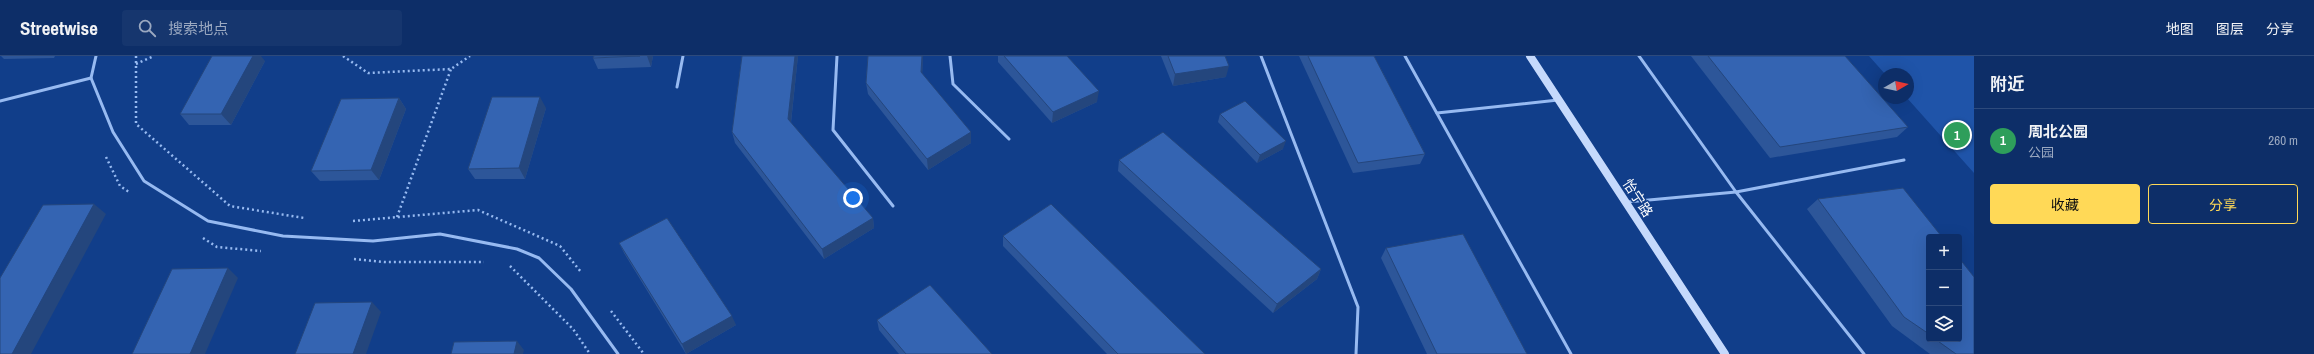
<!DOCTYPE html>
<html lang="zh">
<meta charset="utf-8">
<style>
:root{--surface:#0d2e68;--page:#16366e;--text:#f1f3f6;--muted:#9aa8c0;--line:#2d4a7c;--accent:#ffd957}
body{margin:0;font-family:"Archivo Narrow","Noto Sans SC",sans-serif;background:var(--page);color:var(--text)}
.controls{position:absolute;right:12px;bottom:12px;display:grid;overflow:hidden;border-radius:4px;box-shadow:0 4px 16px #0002}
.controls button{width:36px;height:36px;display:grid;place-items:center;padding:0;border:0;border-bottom:1px solid var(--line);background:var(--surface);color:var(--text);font:20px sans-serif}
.compass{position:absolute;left:1878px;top:12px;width:36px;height:36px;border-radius:50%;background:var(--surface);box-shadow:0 4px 16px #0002;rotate:81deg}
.you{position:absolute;left:853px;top:142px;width:14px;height:14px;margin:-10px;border:3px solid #fff;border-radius:50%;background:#1a73e8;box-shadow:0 0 0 6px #1a73e833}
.badge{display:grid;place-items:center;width:26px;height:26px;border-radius:50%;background:var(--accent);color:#fff;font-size:13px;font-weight:700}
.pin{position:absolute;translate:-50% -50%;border:2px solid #fff;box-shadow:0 1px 4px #0006}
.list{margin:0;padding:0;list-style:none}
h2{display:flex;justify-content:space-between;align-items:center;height:52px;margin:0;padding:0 16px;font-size:17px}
h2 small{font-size:13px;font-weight:400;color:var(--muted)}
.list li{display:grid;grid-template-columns:26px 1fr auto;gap:12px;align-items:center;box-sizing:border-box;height:64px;padding:0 16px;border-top:1px solid var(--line)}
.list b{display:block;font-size:15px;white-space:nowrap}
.list p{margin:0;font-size:13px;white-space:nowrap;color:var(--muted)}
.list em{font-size:13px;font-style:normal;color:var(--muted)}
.actions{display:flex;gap:8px;padding:12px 16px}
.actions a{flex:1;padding:9px 0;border:1px solid var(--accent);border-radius:4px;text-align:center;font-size:14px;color:var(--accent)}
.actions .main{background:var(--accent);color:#111}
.icon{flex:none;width:22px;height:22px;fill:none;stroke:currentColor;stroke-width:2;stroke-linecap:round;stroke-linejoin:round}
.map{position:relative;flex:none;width:1974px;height:298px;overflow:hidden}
header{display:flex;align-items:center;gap:24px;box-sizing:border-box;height:56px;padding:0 20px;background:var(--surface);border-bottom:1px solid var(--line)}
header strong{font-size:19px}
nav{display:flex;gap:22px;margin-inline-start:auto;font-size:14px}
.search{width:280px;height:36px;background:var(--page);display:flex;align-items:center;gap:10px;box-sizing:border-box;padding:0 14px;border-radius:4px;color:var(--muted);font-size:15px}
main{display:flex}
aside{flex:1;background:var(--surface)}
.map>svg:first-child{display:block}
.green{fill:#1f54a9}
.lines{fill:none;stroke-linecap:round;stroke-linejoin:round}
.path{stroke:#97baf1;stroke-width:2.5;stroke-dasharray:2 3;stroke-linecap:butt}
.lane{stroke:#97baf1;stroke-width:3}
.secondary{stroke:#c5d9fc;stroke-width:8}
.wall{fill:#2d5699}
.shaded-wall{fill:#24467d}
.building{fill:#3464b2;stroke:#24467d}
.labels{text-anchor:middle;stroke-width:3;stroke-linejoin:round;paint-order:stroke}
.street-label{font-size:14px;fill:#fff;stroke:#113e8a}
</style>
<header>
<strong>Streetwise</strong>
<div class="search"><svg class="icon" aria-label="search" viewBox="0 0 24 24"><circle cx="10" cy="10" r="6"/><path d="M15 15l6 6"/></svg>搜索地点</div>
<nav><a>地图</a><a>图层</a><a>分享</a></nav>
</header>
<main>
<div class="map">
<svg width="1974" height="298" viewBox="0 0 1974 298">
<rect width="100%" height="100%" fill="#113e8a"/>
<path class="green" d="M1869,0H1974V117L1907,42L1908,18H1885Z"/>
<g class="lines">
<g class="path">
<path d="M136,0V68L230,150L304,162"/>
<path d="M343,0L368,17L451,13L470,0"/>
<path d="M136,8L154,0"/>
<path d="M106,101L120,130L129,136"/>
<path d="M397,161L451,13"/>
<path d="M353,165L478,154L560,190L581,216"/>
<path d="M203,182L217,191L261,195"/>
<path d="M354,203L384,206H484"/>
<path d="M510,210L573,273L590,298"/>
<path d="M611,255L644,298"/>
</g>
<g class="lane">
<path d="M96,0L91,22L113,76L144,125L208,165L283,180L373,185L440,178L517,193L539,202L571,233L618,298"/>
<path d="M837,0L833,74L893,150"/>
<path d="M950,0L953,28L1009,83"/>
<path d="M1261,0L1358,251L1356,298"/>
<path d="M1405,0L1571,298"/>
<path d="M1639,0L1736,136L1864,298"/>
<path d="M677,31L683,0"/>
<path d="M0,45L91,22"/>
<path d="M1437,57L1558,44"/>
<path d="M1627,146L1736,136L1904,104"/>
</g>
<path class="secondary" d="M1530,0L1725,298"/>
</g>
<g class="wall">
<path d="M1,0H55L54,2L4,3Z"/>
<path d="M594,0H653L651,11L598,13L593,2Z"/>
<path d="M742,0H798L791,67L873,162L874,172L824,203L735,87L732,76Z"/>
<path d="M868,0H923L922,18L971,87L928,114L868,38L866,27Z"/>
<path d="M998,0H1067L1097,46L1052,67L998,6Z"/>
<path d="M1161,0H1225L1226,21L1173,30Z"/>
<path d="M1299,0H1374L1425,98L1420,108L1353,117Z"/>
<path d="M1691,0H1845L1908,71L1897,81L1770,102Z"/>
<path d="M265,5L231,69H189L180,58Z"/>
<path d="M399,42L406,53L379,124L320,125L311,115Z"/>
<path d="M546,52L525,123H475L468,113Z"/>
<path d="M1220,58L1283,93L1257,107L1218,66Z"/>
<path d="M1119,104L1321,213L1317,223L1273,257L1118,115Z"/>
<path d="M1818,143L1929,181V283H1959L1974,298H1930L1892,270L1807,153Z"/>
<path d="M1003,180L1205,298H1107L1003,190Z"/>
<path d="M619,187L736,269L686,298L624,197Z"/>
<path d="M1386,192L1527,298H1427L1381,202Z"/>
<path d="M877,264L992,298H899L879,274Z"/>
</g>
<g class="shaded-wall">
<path d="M253,0H261L265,5L231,69L221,58Z"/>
<path d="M647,0H653L651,11Z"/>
<path d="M795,0H798L790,74L788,63Z"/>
<path d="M922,0H923L922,27L921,16Z"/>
<path d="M1229,10L1226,21L1173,30L1175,18Z"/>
<path d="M1099,35L1097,46L1052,67L1053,56Z"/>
<path d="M540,41L546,52L525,123L519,112Z"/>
<path d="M399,42L406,53L379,124L371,114Z"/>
<path d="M971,76V87L928,114L927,103Z"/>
<path d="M1286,85L1283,93L1257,107L1260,99Z"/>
<path d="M94,148L106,158L31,298H12Z"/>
<path d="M873,162L874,172L824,203L822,193Z"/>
<path d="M228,212L238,222L205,298H190Z"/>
<path d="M1321,213L1317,223L1273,257L1277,248Z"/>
<path d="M372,246L381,256L366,298H353Z"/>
<path d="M732,260L736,269L686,298L682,288Z"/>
<path d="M517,285L524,294L523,298H514Z"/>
</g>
<g class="building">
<path d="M212,0H253L221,58H180Z"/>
<path d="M594,0H640L593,2Z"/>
<path d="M742,0H795L788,63L873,162L822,193L732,76Z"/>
<path d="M868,0H922L921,16L971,76L927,103L866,27Z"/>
<path d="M1004,0H1067L1099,35L1053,56Z"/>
<path d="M1168,0H1225L1229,10L1175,18Z"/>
<path d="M1308,0H1374L1425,98L1358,107Z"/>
<path d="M1708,0H1845L1908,71L1780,91Z"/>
<path d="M492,41H540L519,112L468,113Z"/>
<path d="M399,42L371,114L311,115L341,43Z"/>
<path d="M1245,45L1286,85L1260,99L1220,58Z"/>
<path d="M1163,76L1321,213L1277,248L1119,104Z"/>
<path d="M1903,132L1942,181H1929V278L1904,261L1818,143Z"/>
<path d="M94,148L12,298H0V222L43,149Z"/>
<path d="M1051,148L1205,298H1118L1003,180Z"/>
<path d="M667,162L732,260L682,288L619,187Z"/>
<path d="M1463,178L1527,298H1437L1386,192Z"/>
<path d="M1959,202L1974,221V298H1956L1935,283H1959Z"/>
<path d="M228,212L190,298H132L172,213Z"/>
<path d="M930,229L992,298H906L877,264Z"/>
<path d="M372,246L353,298H295L315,247Z"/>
<path d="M517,285L514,298H451L454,286Z"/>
</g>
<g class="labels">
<g class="street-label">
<text transform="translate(1638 142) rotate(57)" y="5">怡宁路</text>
</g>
</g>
</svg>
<div class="controls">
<button>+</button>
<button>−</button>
<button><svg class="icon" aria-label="layers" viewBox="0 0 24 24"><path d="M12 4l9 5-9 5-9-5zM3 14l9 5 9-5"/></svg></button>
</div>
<svg class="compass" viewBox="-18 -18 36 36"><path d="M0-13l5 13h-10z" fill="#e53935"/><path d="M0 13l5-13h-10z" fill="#9aa8c0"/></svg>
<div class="you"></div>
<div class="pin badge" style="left:1957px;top:79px;background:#2e9e5b">1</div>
</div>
<aside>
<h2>附近<small></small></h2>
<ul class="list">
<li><span class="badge" style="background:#2e9e5b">1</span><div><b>周北公园</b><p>公园</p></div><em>260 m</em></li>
</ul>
<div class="actions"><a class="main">收藏</a><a>分享</a></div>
</aside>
</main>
